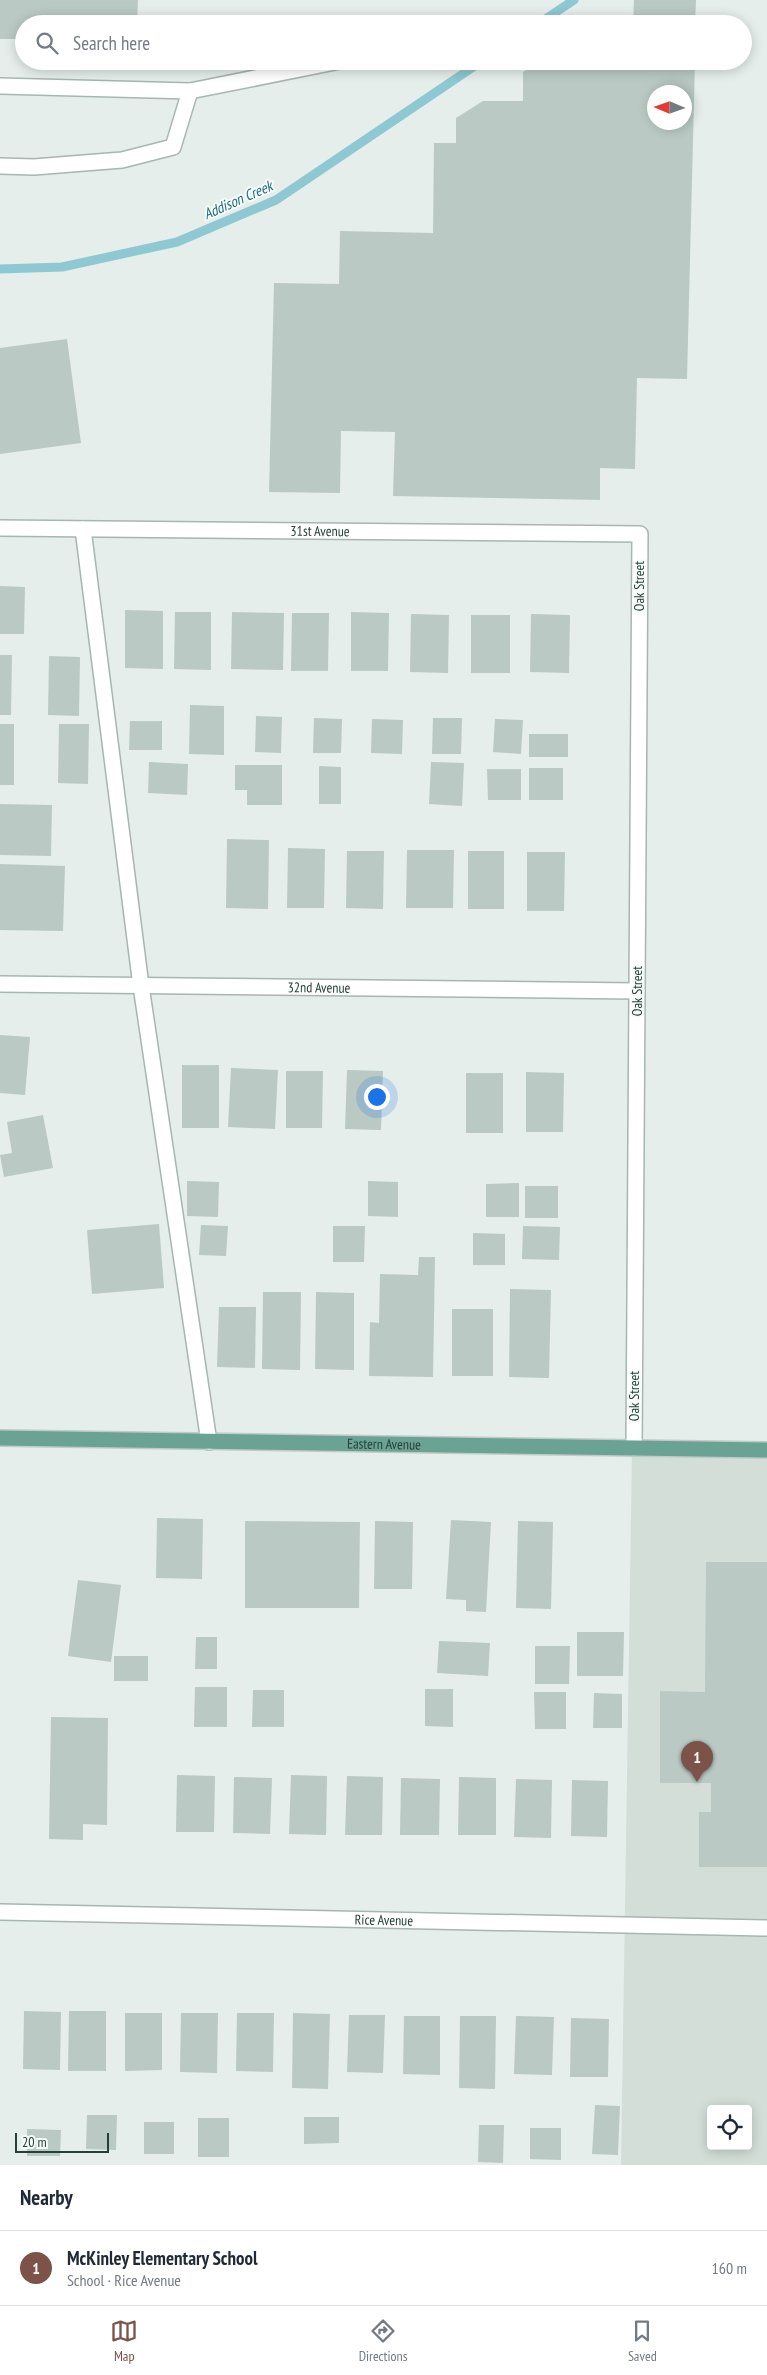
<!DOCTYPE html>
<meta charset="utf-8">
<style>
:root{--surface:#fff;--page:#f6f6f7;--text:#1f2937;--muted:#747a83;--line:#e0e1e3;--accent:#7d5249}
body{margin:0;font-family:"PT Sans Narrow",sans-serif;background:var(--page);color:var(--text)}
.controls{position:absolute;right:15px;bottom:15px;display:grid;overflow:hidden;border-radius:5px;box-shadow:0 2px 12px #0003}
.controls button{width:45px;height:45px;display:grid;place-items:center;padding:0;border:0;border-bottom:1px solid var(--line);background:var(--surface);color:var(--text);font:25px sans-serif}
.compass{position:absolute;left:647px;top:85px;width:45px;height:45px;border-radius:50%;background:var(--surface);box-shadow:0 2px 12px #0003;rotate:272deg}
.scale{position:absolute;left:15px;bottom:12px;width:94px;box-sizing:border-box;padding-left:5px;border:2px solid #244038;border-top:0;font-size:14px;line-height:18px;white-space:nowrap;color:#244038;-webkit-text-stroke:4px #f6faf8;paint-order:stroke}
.you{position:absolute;left:376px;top:1096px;width:18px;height:18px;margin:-12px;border:4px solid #fff;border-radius:50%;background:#1a73e8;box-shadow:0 0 0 8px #1a73e833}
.badge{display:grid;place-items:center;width:32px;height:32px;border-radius:50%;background:var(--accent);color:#fff;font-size:16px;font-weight:700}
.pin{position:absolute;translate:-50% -41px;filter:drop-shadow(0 1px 2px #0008)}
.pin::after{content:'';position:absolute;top:26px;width:18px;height:15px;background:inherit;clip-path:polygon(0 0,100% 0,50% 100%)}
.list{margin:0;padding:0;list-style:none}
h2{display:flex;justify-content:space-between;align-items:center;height:65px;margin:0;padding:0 20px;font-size:21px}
h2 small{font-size:16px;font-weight:400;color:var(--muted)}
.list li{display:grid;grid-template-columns:32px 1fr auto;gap:15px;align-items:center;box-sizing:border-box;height:75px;padding:0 20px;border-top:1px solid var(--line)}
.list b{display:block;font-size:19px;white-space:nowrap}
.list p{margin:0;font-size:16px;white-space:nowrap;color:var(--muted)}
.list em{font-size:16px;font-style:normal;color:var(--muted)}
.icon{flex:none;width:28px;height:28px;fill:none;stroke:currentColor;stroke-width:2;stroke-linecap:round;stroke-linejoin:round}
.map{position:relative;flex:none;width:767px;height:2165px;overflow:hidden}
.search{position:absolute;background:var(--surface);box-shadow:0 2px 12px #0003;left:15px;right:15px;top:15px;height:55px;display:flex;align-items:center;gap:12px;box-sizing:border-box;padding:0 18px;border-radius:28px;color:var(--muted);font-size:19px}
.sheet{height:140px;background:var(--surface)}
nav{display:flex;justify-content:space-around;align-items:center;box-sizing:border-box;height:70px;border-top:1px solid var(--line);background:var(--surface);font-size:14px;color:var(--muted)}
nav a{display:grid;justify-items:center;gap:2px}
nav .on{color:var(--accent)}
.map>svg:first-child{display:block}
.built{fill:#d3ded9;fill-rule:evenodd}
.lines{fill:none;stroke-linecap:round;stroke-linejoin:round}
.stream{stroke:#8ec8d2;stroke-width:9}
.building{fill:#bac9c3;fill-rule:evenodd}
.minor-casing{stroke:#a7b6b1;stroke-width:18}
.major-casing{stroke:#c2cac7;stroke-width:18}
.minor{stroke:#fff;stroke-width:15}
.major{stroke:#6aa394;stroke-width:15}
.labels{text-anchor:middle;stroke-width:4;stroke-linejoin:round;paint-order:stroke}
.street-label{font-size:14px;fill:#244038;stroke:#f6faf8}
.water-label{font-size:15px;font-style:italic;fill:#1d6d7c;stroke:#f6faf8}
</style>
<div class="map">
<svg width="767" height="2165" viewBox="0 0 767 2165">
<rect width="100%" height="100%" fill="#e5eeea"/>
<path class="built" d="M632,1454L767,1455V2165H621ZM711,2109H748V2146H711Z"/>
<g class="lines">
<g class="stream">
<path d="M538,24L574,0"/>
<path d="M0,269L62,267L177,242L276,200L482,61"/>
</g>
</g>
<g class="building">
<path d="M0,0H138L137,24H24V39H0Z"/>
<path d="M634,0H696L695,24H633Z"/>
<path d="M541,61H695L687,379L637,378L635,469L600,468V500L393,496L395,432L341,431L340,493L269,492L274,283L339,284L340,231L433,233L434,143H456V118L483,101H523V72ZM654,92H684V122H654Z"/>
<path d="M67,339L81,443L0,454V348Z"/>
<path d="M0,586L25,587L24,634H0Z"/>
<path d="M125,610L163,611V669L125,668Z"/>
<path d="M175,612H211V670L174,669Z"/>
<path d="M232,612L284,613L283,670L231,669Z"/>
<path d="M351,612L389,613L388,671H351Z"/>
<path d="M292,613H329L328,671H291Z"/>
<path d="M411,614L449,615L448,673L410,672Z"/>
<path d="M531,614L570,615L569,673L530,672Z"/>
<rect x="471" y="615" width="39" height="58"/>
<path d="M0,655H12L11,715H0Z"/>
<path d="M49,656L80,657L79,716L48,715Z"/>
<path d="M190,705L224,706V755L189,754Z"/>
<path d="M256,716L282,717L281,753L255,752Z"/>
<path d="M314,718L342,719L341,753H313Z"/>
<path d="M433,718H462L461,754H432Z"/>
<path d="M372,719L403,720L402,754L371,753Z"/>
<path d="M495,719L523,720L521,754L493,752Z"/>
<path d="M130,721H162V750H129Z"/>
<rect x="0" y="724" width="14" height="61"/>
<path d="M59,724H89L88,784L58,783Z"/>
<rect x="529" y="734" width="39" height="23"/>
<path d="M149,762L188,764L187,795L148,793Z"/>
<path d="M431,762L464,763L462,806L429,804Z"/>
<path d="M235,765H282V805H247V790H235Z"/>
<path d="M319,766L341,767V804H319Z"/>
<rect x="529" y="768" width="34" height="32"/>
<path d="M487,769H521V800H488Z"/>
<path d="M0,804L52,805L51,856L0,855Z"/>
<path d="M227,839L269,840L268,909L226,908Z"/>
<path d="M288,848L325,849L324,908H287Z"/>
<path d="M407,850H454L453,908H406Z"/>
<path d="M347,851H384L383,909L346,908Z"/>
<rect x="468" y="851" width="36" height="58"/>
<path d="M527,852H565L564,911H527Z"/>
<path d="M0,864L65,866L63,931L0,930Z"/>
<path d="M0,1035L30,1037L25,1095L0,1093Z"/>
<rect x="182" y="1065" width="37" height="63"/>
<path d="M231,1068L278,1070L275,1129L228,1127Z"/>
<path d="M347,1070L383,1071L381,1130L345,1129Z"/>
<path d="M286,1071H323L322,1128H286Z"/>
<path d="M526,1072L564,1073L563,1132H526Z"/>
<rect x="466" y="1073" width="37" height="60"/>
<path d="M43,1115L53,1168L4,1177L0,1155L12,1153L7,1122Z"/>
<path d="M187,1181L219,1182L218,1217L187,1216Z"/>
<path d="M368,1181L398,1182V1217L368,1216Z"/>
<path d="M519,1183V1217H486V1184Z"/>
<rect x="525" y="1186" width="33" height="32"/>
<path d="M159,1224L164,1288L92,1294L87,1230Z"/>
<path d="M201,1225L228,1226L226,1256L199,1255Z"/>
<path d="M333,1226H365L364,1262H333Z"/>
<path d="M523,1226L560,1227L559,1260L522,1259Z"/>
<path d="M473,1233L505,1234V1265H473Z"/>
<path d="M419,1257H435L433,1377L369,1376L370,1322L379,1323L380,1274L418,1275Z"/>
<path d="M510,1289L551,1290L549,1378L509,1377Z"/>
<path d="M263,1292H301L300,1370L262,1369Z"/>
<path d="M316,1292L354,1293V1370L315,1369Z"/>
<path d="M219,1307H256L255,1368L217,1367Z"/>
<rect x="452" y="1309" width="41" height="67"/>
<path d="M157,1518L203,1519L202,1579L156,1578Z"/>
<path d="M451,1520L491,1522L486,1612L466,1611V1600L446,1599Z"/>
<path d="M245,1521L360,1522L359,1608H245Z"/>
<path d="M375,1521L413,1522L412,1589H374Z"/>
<path d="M518,1521L553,1522L551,1609L516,1608Z"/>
<path d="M706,1562H767V1867H699V1812H711V1783H660V1691L705,1692Z"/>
<path d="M78,1580L121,1585L111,1662L68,1656Z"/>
<path d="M577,1632H624L623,1676H577Z"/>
<path d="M196,1637H217V1669H195Z"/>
<path d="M439,1641L490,1643L488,1676L437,1673Z"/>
<path d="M535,1646H570L569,1684H535Z"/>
<rect x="114" y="1656" width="34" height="25"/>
<path d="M195,1687H227V1727H194Z"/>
<path d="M425,1689H453V1727L425,1726Z"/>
<path d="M253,1690H284V1727H252Z"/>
<path d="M534,1692H566V1729H535Z"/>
<path d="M594,1693L622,1694V1728H593Z"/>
<path d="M51,1717L108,1718L107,1825L83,1824V1840L49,1839Z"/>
<path d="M177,1775L215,1776L214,1832H176Z"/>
<path d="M291,1775L327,1776L326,1835L289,1834Z"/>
<path d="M347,1776L383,1777L382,1835H345Z"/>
<path d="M234,1777L272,1778L270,1834L233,1833Z"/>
<path d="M459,1777L496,1778V1835H458Z"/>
<path d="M401,1778L440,1779L439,1835H400Z"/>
<path d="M516,1779L552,1780L551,1838L514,1837Z"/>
<path d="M572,1780L608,1781L607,1837L571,1836Z"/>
<path d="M24,2011L61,2012L60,2070L23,2069Z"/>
<path d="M69,2011H106V2071H68Z"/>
<path d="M125,2013H162V2070L125,2071Z"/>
<path d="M181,2013H218L217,2073L180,2072Z"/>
<path d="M237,2013H274L273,2072L236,2071Z"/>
<path d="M293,2013L330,2014L328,2089L292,2088Z"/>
<path d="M349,2015H385L383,2073L347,2072Z"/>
<path d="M404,2016H440V2075L403,2074Z"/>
<path d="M460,2016H496L495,2089L459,2088Z"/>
<path d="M516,2016L554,2017L552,2075L514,2074Z"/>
<path d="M571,2018L609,2019L608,2077H570Z"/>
<path d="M595,2105L620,2106L618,2155L592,2154Z"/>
<path d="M87,2115H117L116,2150L86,2149Z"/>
<path d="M304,2117H339V2143L304,2144Z"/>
<rect x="198" y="2118" width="31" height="39"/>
<rect x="144" y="2122" width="30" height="32"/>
<path d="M479,2125H504L503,2163L478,2162Z"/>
<path d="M530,2128H561V2160L530,2159Z"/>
<path d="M27,2129L61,2130L60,2156H27Z"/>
</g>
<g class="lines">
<g class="minor-casing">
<g id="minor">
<path d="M0,86L190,91L340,61"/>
<path d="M0,166L34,167L122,160L173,147L190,91"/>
<path id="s1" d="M0,528L640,534L634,1448"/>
<path d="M83,529L141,986L209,1442"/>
<path id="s2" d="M0,984L637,991"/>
<path id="s3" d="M0,1912L767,1928"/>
</g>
</g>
<g class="major-casing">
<g id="major">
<path id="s4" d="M0,1438L767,1450"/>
</g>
</g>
<use href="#minor" class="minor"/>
<use href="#major" class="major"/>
</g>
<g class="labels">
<g class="street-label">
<text dy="5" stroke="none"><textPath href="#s1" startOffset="320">31st Avenue</textPath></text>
<text transform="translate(639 586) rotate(-90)" y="5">Oak Street</text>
<text dy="5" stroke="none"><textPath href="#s2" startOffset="319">32nd Avenue</textPath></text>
<text transform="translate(637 991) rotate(-90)" y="5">Oak Street</text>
<text transform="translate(634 1396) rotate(-90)" y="5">Oak Street</text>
<text dy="5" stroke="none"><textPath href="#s4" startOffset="384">Eastern Avenue</textPath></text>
<text dy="5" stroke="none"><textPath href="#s3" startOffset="384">Rice Avenue</textPath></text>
</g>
<g class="water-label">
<text transform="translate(238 200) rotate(-24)" y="5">Addison Creek</text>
</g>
</g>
</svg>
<div class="controls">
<button><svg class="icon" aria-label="locate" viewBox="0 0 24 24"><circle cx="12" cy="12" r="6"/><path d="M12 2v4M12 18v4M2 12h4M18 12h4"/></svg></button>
</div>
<svg class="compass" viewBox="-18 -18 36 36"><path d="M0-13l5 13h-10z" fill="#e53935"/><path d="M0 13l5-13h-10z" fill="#747a83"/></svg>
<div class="scale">20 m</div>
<div class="you"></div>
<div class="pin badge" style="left:697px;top:1782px">1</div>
<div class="search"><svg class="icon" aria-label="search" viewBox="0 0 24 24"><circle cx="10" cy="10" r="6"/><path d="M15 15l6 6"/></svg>Search here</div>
</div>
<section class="sheet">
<h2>Nearby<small></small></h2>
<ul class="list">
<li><span class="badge">1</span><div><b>McKinley Elementary School</b><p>School · Rice Avenue</p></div><em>160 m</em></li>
</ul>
</section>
<nav>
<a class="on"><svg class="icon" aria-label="map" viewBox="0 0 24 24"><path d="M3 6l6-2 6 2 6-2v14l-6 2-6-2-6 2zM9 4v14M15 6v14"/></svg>Map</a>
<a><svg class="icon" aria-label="directions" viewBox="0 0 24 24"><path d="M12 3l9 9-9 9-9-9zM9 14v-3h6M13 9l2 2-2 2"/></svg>Directions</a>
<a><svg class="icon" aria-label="saved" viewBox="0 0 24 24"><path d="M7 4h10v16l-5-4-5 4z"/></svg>Saved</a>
</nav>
